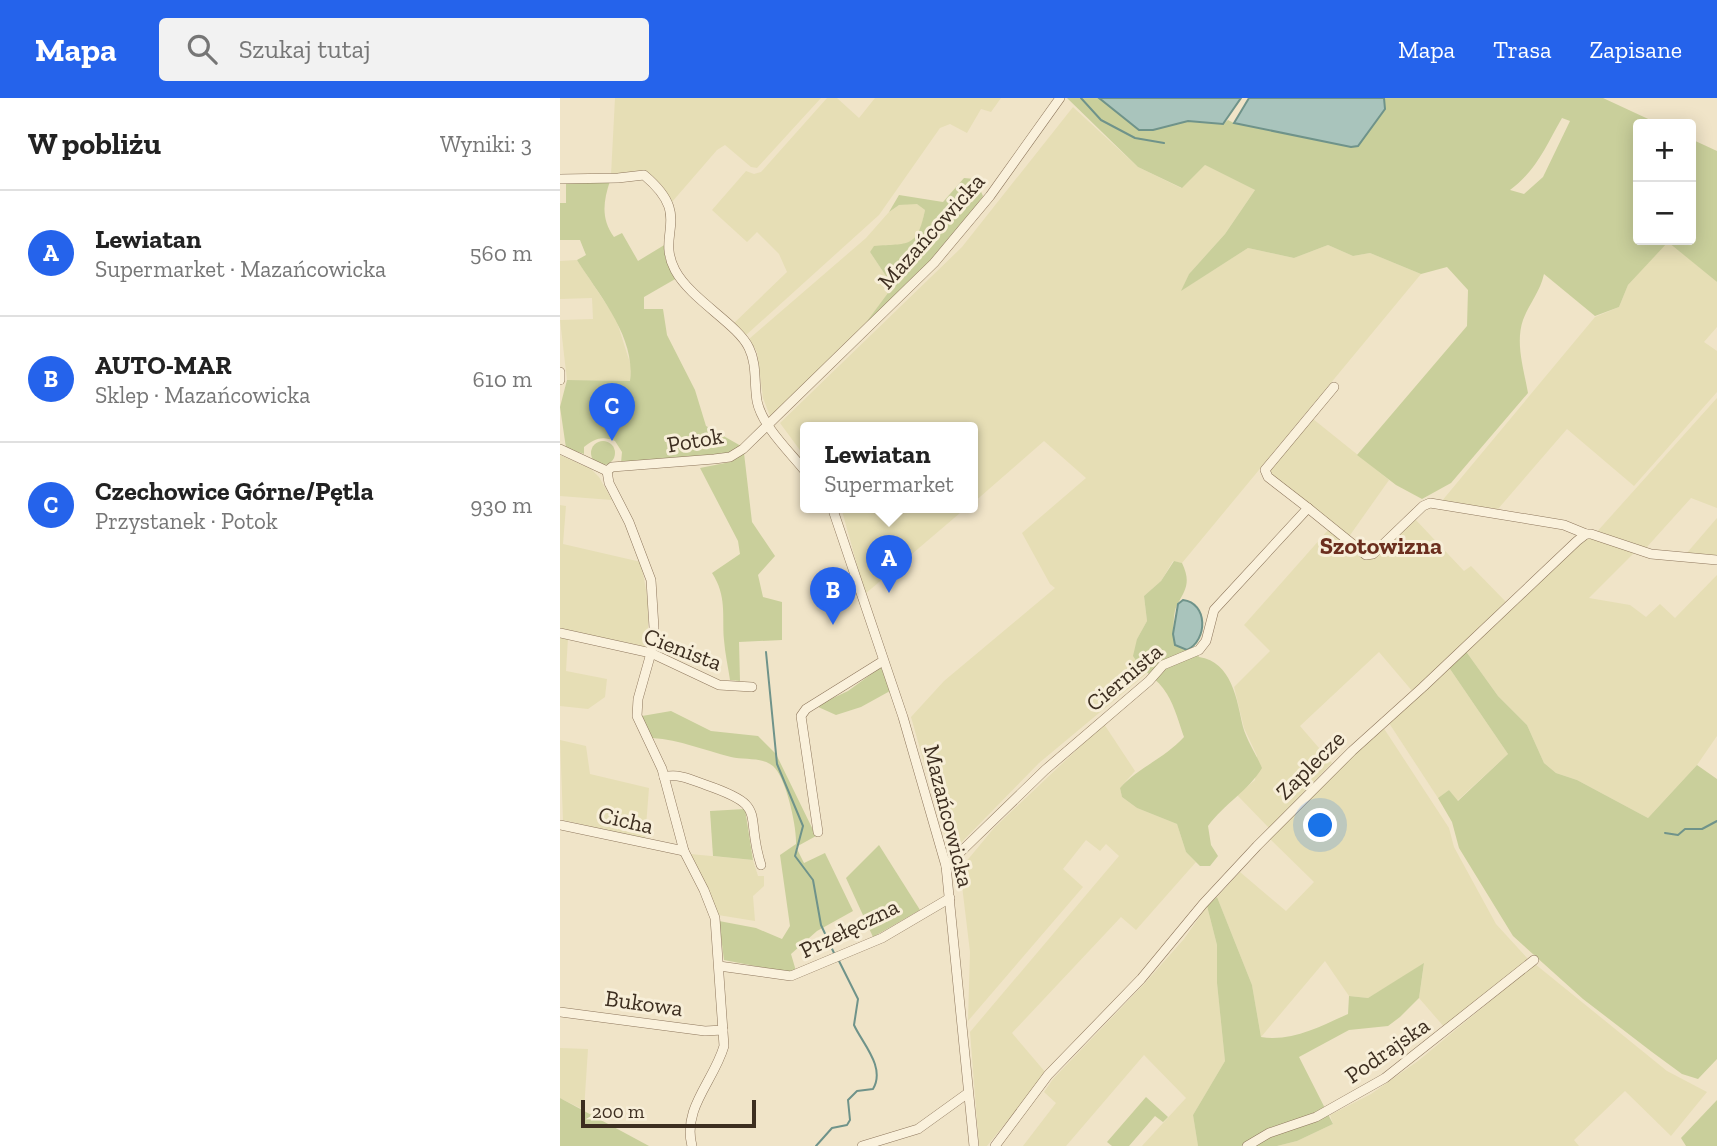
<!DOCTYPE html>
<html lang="pl">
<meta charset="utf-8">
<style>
:root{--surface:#fff;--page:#f2f2f2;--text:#222;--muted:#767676;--line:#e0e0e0;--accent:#2563eb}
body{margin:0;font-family:"Zilla Slab",serif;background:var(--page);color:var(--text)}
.controls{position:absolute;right:21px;top:21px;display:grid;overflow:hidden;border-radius:7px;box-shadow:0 4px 18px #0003}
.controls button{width:63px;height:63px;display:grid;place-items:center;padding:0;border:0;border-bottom:2px solid var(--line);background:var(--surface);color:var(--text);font:35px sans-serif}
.scale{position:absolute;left:21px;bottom:18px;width:175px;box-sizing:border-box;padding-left:7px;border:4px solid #3d2e20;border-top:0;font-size:19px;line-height:24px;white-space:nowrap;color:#3d2e20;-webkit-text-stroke:5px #f7eed8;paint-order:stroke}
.you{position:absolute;left:761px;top:728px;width:24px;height:24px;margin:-18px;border:5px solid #fff;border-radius:50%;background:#1a73e8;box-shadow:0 0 0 10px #1a73e833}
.badge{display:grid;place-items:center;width:46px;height:46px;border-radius:50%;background:var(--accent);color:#fff;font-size:23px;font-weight:700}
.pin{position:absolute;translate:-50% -58px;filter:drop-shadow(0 2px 4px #0008)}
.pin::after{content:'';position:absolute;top:37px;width:24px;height:21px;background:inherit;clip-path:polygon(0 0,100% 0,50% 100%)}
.popup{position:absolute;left:240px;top:324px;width:178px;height:91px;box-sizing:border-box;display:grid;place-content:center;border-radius:7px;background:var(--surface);filter:drop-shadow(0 2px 5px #0005);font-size:23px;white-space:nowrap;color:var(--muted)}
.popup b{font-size:26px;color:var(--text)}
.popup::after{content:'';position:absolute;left:50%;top:100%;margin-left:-14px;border:14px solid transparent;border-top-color:var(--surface)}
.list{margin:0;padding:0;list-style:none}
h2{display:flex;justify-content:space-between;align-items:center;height:91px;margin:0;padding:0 28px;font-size:30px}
h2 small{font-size:23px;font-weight:400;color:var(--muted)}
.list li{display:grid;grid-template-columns:46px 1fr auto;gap:21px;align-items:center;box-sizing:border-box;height:126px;padding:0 28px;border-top:2px solid var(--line)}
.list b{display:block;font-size:26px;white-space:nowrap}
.list p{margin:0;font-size:23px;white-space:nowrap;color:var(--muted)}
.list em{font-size:23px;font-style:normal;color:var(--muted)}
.icon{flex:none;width:38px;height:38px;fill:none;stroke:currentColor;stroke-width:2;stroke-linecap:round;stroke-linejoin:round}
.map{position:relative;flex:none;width:1157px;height:1048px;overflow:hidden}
header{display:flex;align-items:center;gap:42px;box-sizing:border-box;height:98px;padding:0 35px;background:var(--accent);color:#fff}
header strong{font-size:33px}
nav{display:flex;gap:38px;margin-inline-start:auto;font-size:24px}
.search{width:490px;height:63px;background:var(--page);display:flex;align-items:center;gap:18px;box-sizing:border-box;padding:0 24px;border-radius:7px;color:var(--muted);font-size:26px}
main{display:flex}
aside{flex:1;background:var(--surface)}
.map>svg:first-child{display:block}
.farmland{fill:#e6deb5}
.green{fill:#c9cf9b;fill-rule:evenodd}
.water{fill:#a9c4bc;stroke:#6f938a;stroke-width:2}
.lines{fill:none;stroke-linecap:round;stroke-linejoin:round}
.stream{stroke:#6f938a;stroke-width:2}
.minor-casing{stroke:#8d765c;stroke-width:10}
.minor{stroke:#faf1dc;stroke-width:9}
.labels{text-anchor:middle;stroke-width:6;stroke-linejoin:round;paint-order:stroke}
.street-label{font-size:23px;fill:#3d2e20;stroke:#f7eed8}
.neighbourhood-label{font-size:24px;font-weight:bold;fill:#6b2e1e;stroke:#f7eed8}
</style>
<header>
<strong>Mapa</strong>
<div class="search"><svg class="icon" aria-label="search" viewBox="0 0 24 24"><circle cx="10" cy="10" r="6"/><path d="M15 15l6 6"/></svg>Szukaj tutaj</div>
<nav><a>Mapa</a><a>Trasa</a><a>Zapisane</a></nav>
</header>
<main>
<aside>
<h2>W pobliżu<small>Wyniki: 3</small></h2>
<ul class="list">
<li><span class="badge">A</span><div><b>Lewiatan</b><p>Supermarket · Mazańcowicka</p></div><em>560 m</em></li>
<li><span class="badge">B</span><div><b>AUTO-MAR</b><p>Sklep · Mazańcowicka</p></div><em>610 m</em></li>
<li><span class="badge">C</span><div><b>Czechowice Górne/Pętla</b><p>Przystanek · Potok</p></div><em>930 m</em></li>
</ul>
</aside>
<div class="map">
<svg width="1157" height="1048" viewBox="0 0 1157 1048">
<rect width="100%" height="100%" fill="#f0e4c8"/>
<g class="farmland">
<path d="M55,0H261L197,70L191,69L165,47L157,52L112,104L100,86L84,72L51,77Z"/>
<path d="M267,0H277L299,20L315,0H441L431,14L421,11L407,35L390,26L380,30L319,117L185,238L172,227L227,174L219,156L197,134L187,144L152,112L186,73L194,76L201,74Z"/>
<path d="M513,9L578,69L621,90L645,67L695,92L665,136L629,176L622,192L688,150L734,160L768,147L793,158L810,155L861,176L622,465L613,463L601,483L584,498L587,523L577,541L580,570L587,575L479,665L390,756L351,619L384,583L495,490L490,486L462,435L526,380L484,343L413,405V329H245V359L220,325L402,149Z"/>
<path d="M356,105L365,112L361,130L354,143L339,149L327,147L310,154L328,181L331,191L325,201L299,234L210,318L203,300L197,254L189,241L306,140L329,114L339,107Z"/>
<path d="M1108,143L1157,184V229L1144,244L1157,253V294L1074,388L1007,331L938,411L881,404L1035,219L1059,209L1068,187Z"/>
<path d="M17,162L56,221L71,268L70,283L7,282L0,222L33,221L32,200L0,201V163Z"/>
<path d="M1157,300V410L1131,400L1086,450H1077L1035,436Z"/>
<path d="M753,321L829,382L788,440L711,377L710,372Z"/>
<path d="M0,357L31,371L39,379L52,402L0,398Z"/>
<path d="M0,407L6,408L3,446L81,464L88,503V549L0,531Z"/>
<path d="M281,409H407L305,496Z"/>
<path d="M1157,420V458L1126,456Z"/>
<path d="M855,421L904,473L911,468L946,504L853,594L819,554L740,628L772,665L709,730L677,697L695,682L697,658L684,630L674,589L710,553L684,527L769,431L800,458L814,461Z"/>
<path d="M1029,440L1074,455L1029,500L1070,507L1086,519L1100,506L1115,520L1157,477V638L1137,667L1088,720L1017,682L996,675L984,665L967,627L938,598L905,552L1019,445Z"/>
<path d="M0,539L8,540L6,573L47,581L45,599L28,611L0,608Z"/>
<path d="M888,568L948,656L897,703L889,692L878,700L829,625Z"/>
<path d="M544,626L575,673L560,690L562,699L577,710L617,726L626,754L636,764L576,832L561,819L452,935L486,975L427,1048H419L410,934L559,758L546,746L540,753L526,742L503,771L523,789L408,923L410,854L400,771L434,730Z"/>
<path d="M823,629L889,730L894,749L936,826L968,861L885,930L859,900L864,866L808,900L789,898L765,863L701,939L692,887L657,799L680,774L726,813L754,784L710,741Z"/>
<path d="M0,642L26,648L30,676L89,690L85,741L3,722Z"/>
<path d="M130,756L193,762L198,778H204V788L193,798L195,823L158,817Z"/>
<path d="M647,808L657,847V885L665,963L633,1017L638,1048H582L626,1000L584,957L506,1048H463L496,1005L484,994L493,981L585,885L624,841Z"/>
<path d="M975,866L1107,973L1147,994L1111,1038L1065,993L1014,1042L1019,1048H717L737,1043L773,1026L770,1017L811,996L858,963Z"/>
<path d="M0,950L28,951L24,1012L0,1000Z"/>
</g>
<g class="green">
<path d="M507,0H539L579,32H593L627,23L663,26L668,22L674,25L825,11L824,0H1043L1099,26H1078V142H1131V41L1157,53V184L1108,144L1068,187L1059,209L1035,218L984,176C980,194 969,206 963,222C955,245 964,272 968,295L891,385L862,401L836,387L797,357L907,228L908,192L887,169L861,176L810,155L793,158L768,147L734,160L688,150L621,193L629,176L665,136L695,92L645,67L622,90L578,69ZM1002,20L1010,23L983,79L964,96L950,92C976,73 986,48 1002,20Z"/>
<path d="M404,80L415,81L423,98C388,149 344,190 299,234L331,191L328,181L310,154L314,148C349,145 357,151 365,112L357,106L339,107L329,114L339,97L383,104Z"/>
<path d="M6,83H50C43,104 41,121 54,139L62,135L78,163L106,146L105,160L117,180L84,199V211H103L107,237L135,292L146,328L181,348L166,356L61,365L62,354L55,343C43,338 35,340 24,349V356L6,350L0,309L7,282L70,283C76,239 39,197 17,162L26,157L20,142H0V105H6Z"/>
<circle cx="43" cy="355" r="12"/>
<path d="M184,355L192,424L215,458L198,477L203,499L222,504V542L179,544L180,583L170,582C168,569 165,555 164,542C162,517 167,498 152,475L180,456L178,443L140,370L170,364Z"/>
<path d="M614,463L622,465C631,484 626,491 617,507C613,515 614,527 613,536L627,552L633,549L639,559C672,564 677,602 683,629C687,643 696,656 702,670C688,693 664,706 648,728L651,747L658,758L650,768H640L626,754L617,726L577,710L562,699L560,690C579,669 605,660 624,639C619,625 615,609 607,596C598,580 582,574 573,558L577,541L587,523L584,498L601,483Z"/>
<path d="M905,552L938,598L967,627L984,665L996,675L1017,682L1088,720L1137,667L1157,681V961L1138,981L1122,976L1092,954L1023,901L953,838L899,750L892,724L878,700L889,692L898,703L948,656L888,568Z"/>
<path d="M321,569L330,593L301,609L276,617L256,608L288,593Z"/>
<path d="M111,613L151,633L198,638L216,656L256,738L236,749L244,765L265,755L293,813L257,833L231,856L236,873L226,874L164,862L159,823L196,830L222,841L230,828L220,757L236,746C237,729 226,679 213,668C202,659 184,662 171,659C143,652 121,642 92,640L82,618Z"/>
<path d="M185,711L193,762L153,758L150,713Z"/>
<path d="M319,747L360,812L313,839L286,780Z"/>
<path d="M657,799L692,887L701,939C732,944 761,928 788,916L789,898L808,900L864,865L859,900L840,919L828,928L789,932L739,959L773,1026L737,1043L717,1048H638L633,1017L665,963L657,885V847L647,808Z"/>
<path d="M586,999L608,1019L603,1024L595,1018L569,1048H552L547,1044Z"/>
<path d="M0,1000L89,1048H0Z"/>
<path d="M1157,1002V1048H1126L1121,1040Z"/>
</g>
<g class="water">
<path d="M539,0H681L663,26L628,23L593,32H579Z"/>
<path d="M689,0H824L825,11L798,48L791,49L674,25Z"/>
<path d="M623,502C648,505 648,542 627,552L615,547L613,536L618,506Z"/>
</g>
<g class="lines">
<g class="stream">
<path d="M521,0L541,22L575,40L604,45"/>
<path d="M206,554L217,666L243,728L235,758L253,782L261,827L274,855"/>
<path d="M1105,735L1118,737L1125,731H1142L1157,723"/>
<path d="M256,1048L272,1030L287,1027L290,1022L288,1002L297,993L313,991C326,969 302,945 294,927L298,901L279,863"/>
</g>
<g class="minor-casing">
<g id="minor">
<path d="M0,81L58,80L84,77C134,119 95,134 115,172C131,202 178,226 189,250C197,266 194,285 197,303C202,328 230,354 245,373"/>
<path d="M0,274V282"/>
<path d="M0,351L47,373"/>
<path d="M47,373L49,385L69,424L91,482L94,530L91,555L78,601L77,618L102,671L124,753L144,792L155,820L164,948C154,983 122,1010 132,1048"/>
<path d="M47,373L52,369L154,361L170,359L183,351L374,165L430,98L500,0"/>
<path d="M272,409L343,619L386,768L414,1048"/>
<path d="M748,410L806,457L813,456L863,408L870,405L1004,427L1026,436"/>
<path d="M0,535L91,555L159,587L192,589"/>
<path d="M104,679C119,675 132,682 146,687C210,709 184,714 201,767"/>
<path d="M0,727L124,753"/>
<path d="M258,734L241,618L246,611L323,563"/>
<path d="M386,768L485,672L589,583L603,567L639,552L646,543L654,512L748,410L708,379L705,372L774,289"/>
<path d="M159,868L231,878L322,840L390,800"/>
<path d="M0,914L145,933L163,932"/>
<path d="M302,1048L358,1031L408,995"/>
<path d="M435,1048L488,977L581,881L643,806L697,748L792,653L863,589L1017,443L1026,436H1031L1091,456L1157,462"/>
<path d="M687,1048L709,1035L756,1019L825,980L974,862"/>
</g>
</g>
<use href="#minor" class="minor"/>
</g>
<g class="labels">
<g class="street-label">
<text transform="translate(371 133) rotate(-48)" y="8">Mazańcowicka</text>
<text transform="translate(135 342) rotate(-10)" y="8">Potok</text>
<text transform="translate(123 551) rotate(21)" y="8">Cienista</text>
<text transform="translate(564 579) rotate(-40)" y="8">Ciernista</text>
<text transform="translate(750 667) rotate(-45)" y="8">Zaplecze</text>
<text transform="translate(389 718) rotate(76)" y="8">Mazańcowicka</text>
<text transform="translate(66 722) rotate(13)" y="8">Cicha</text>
<text transform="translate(289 830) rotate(-26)" y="8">Przełęczna</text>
<text transform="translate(84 905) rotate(8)" y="8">Bukowa</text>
<text transform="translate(827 952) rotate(-35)" y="8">Podrajska</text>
</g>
<g class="neighbourhood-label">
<text x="821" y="456">Szotowizna</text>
</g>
</g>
</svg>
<div class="controls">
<button>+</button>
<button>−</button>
</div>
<div class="scale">200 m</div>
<div class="you"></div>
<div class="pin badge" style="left:329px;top:495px">A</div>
<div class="popup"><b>Lewiatan</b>Supermarket</div>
<div class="pin badge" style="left:273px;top:527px">B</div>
<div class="pin badge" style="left:52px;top:343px">C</div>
</div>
</main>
